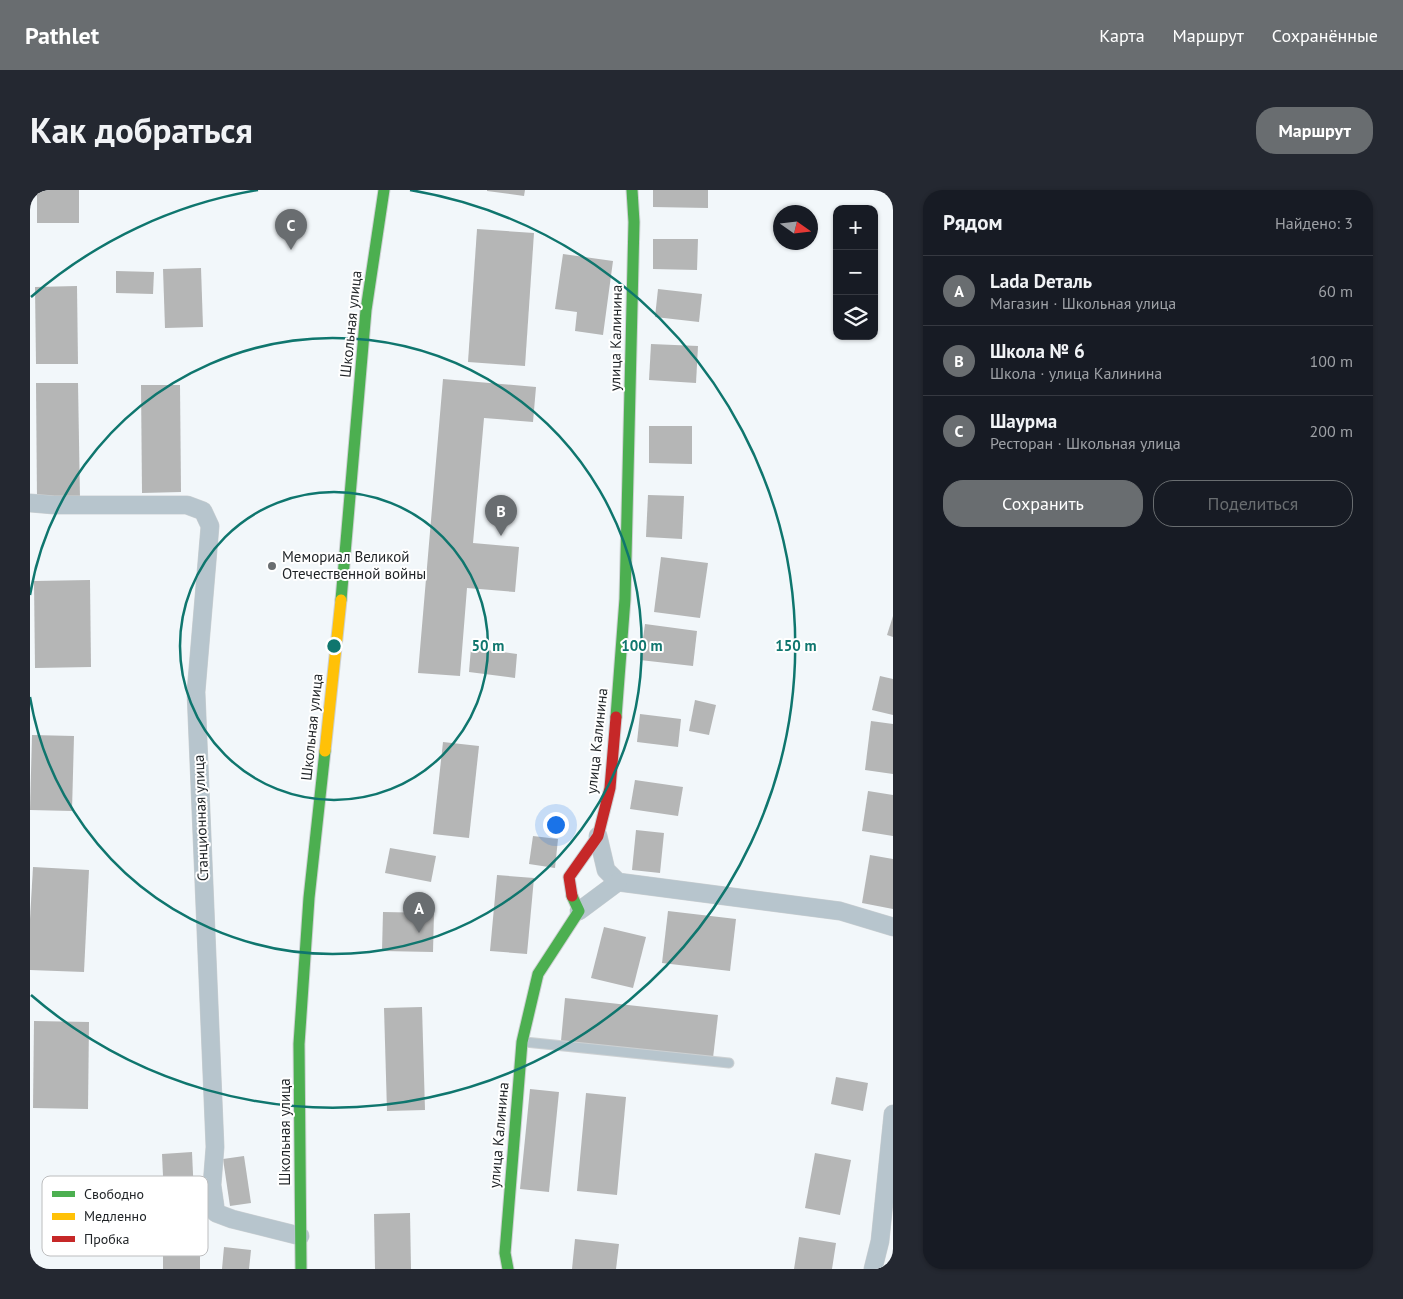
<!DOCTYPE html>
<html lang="ru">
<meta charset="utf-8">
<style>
:root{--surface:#171b24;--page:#242831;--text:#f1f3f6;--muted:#9ea1a6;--line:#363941;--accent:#696d70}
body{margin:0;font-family:"PT Sans",sans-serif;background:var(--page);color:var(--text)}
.controls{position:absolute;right:15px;top:15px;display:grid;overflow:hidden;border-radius:10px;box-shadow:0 1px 4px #0004}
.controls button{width:45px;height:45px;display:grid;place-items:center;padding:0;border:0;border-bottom:1px solid var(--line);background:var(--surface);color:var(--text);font:25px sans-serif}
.compass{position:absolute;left:743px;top:15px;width:45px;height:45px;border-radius:50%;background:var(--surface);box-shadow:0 1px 4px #0004;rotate:104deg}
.you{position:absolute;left:525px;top:634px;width:18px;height:18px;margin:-12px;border:4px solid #fff;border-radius:50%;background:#1a73e8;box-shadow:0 0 0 8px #1a73e833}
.badge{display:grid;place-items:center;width:32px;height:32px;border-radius:50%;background:var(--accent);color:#fff;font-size:16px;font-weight:700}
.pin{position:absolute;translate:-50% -41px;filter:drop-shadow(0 1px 2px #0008)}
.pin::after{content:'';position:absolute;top:26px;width:18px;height:15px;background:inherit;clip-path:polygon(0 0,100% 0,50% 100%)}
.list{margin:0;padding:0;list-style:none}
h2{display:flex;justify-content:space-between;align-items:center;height:65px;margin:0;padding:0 20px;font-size:21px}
h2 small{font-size:16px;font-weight:400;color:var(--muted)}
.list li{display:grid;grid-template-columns:32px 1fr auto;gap:15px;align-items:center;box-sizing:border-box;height:70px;padding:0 20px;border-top:1px solid var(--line)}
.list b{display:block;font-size:19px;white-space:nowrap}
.list p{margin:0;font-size:16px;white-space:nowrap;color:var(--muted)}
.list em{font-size:16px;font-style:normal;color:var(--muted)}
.actions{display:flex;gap:10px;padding:15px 20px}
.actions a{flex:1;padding:11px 0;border:1px solid var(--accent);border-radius:20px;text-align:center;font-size:18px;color:var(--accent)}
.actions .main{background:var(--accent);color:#fff}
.icon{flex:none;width:28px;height:28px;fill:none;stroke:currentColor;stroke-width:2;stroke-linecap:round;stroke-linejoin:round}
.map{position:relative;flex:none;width:863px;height:1079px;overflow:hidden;border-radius:20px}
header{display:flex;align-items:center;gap:30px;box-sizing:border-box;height:70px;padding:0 25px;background:var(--accent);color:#fff}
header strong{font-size:24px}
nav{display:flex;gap:28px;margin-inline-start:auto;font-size:18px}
.intro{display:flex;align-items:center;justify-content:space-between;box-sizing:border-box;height:120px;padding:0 30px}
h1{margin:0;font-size:35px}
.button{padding:12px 22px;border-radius:20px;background:var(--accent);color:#fff;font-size:18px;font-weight:700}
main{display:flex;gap:30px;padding:0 30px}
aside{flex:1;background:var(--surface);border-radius:20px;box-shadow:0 1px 4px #0004}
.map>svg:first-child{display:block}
.building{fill:#b5b6b6}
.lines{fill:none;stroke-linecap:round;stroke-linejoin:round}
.lane-casing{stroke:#cdd1d3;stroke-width:11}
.street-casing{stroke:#cdd1d3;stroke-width:19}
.fast-casing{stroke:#cdd1d3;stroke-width:13}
.slow-casing{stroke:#cdd1d3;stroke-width:13}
.jam-casing{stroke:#cdd1d3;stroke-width:13}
.lane{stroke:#b7c5cd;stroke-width:9}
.street{stroke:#b7c5cd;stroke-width:18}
.fast{stroke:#4caf50;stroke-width:11}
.slow{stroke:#ffc107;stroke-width:11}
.jam{stroke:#c62828;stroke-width:11}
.ring{fill:none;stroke:#0f766e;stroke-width:2.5}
.poi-dot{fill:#696d70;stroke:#fff;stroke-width:2}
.labels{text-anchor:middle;stroke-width:4;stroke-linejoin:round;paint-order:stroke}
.street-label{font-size:15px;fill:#1f2326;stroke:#fff}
.poi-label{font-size:15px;fill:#1f2326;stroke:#fff;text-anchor:start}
.key{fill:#fff;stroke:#bcbdbe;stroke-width:1}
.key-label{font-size:14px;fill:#1f2326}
.centre{fill:#0f766e;stroke:#fff;stroke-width:2.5}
.ring-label{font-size:15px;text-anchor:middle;font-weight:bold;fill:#0f766e;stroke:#fff;stroke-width:4;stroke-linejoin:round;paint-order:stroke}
</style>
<header>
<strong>Pathlet</strong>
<nav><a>Карта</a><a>Маршрут</a><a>Сохранённые</a></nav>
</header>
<div class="intro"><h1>Как добраться</h1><a class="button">Маршрут</a></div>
<main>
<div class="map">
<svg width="863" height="1079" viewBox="0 0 863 1079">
<rect width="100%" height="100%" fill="#f2f7fa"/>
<g class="building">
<rect x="7" y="0" width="42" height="33"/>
<path d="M457,0H495L494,6L457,1Z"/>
<path d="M623,0H678V18L623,17Z"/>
<path d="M447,39L504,43L495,176L438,172Z"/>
<path d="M623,49H668L667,80L623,79Z"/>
<path d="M533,64L583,71L573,145L545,141L547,122L525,119Z"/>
<path d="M171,78L173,137L135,138L133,79Z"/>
<path d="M86,81L124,82L123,104L86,103Z"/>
<path d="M47,96L48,174H6L5,97Z"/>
<path d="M628,99L672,104L669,132L625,127Z"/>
<path d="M621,154L668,156L666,193L619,190Z"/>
<path d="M413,189L506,197L503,232L454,228L443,353L489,357L485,402L437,398L430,486L388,483Z"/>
<path d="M6,193H48L50,309L7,310Z"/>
<path d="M111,195H150L151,302L112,303Z"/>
<path d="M619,236H662V274L619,273Z"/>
<path d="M618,305L654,306L652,349L616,347Z"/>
<path d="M631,367L678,373L670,428L624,422Z"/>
<path d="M60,390L61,477L5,478L4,391Z"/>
<path d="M863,426V447L857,445Z"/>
<path d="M615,434L667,441L663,476L610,470Z"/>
<path d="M441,458L487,464L485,488L439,482Z"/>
<path d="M850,486L863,489V525L842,520Z"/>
<path d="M665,510L686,515L679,545L659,541Z"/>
<path d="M610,524L651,529L648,557L607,552Z"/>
<path d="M841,531L863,534V584L835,580Z"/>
<path d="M2,545L44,546L42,621L0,620Z"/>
<path d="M413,552L449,556L439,648L403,644Z"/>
<path d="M605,590L653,597L648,626L600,619Z"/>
<path d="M838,601L863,605V646L832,641Z"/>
<path d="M606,640L634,643L630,683L602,680Z"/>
<path d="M503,646L528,649L525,678L499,674Z"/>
<path d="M360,658L406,666L401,692L355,683Z"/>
<path d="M840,665L863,669V719L832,713Z"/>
<path d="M3,677L59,680L54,782L0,780V729Z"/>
<path d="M467,685L504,688L497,764L460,761Z"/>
<path d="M638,721L706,729L700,781L632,773Z"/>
<path d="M353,722L404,723L403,762L352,761Z"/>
<path d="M574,737L616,747L603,798L561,788Z"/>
<path d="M535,808L688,825L683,868L531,851Z"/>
<path d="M392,817L395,920L357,921L354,818Z"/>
<path d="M4,831L59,832L58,919L3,918Z"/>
<path d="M806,887L838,893L833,921L801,914Z"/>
<path d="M500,899L529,902L519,1002L490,999Z"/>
<path d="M556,903L596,907L587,1005L547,1001Z"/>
<path d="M162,962L164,1006L134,1008L132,964Z"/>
<path d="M785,963L821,970L810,1025L775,1018Z"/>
<path d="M214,966L221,1013L200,1016L193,969Z"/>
<path d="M380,1023L381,1079H345L344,1024Z"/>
<path d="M769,1047L806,1053L802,1079H764Z"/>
<path d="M545,1049L589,1054L586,1079H542Z"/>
<path d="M170,1052V1079H133V1053Z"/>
<path d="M194,1057L221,1060L219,1079H192Z"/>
</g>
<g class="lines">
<g class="lane-casing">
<path id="lane" d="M495,852L699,873"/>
</g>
<g class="street-casing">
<g id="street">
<path d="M0,313L24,315H157L173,321L180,336L166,502L185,957L182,995L186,1023L202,1029L270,1046"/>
<path d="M568,646L576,680L588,692L810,721L863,737"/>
<path d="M549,721L588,692"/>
<path d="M843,1079L850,1051L863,924"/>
</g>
</g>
<g class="fast-casing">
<g id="fast">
<path d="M311,410L336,120L354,0"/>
<path d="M586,527L595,409L604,32L602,0"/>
<path d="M271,1079L269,854L279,708L295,561"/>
<path d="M478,1079L475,1063L492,852L508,784L549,721L542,706"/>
</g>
</g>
<g class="slow-casing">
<path id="slow" d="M295,561L311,410"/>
</g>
<g class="jam-casing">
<path id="jam" d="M542,706L539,687L568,646L580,598L586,527"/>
</g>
<use href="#lane" class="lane"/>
<use href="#street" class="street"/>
<use href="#fast" class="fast"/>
<use href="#slow" class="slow"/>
<use href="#jam" class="jam"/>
</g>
<g class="ring">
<circle cx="304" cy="456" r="154"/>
<path d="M0 405A308 308 0 1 1 0 507"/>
<path d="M1 107A462 462 0 0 1 228 0M380 0A462 462 0 1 1 1 805"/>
</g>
<circle class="poi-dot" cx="242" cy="376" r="5"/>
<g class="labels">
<g class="street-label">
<text transform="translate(321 134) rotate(-84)" y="5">Школьная улица</text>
<text transform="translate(586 148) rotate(-89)" y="5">улица Калинина</text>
<text transform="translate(282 537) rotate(-84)" y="5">Школьная улица</text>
<text transform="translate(567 551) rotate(-84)" y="5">улица Калинина</text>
<text transform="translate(171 628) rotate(-92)" y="5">Станционная улица</text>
<text transform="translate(255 942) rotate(-90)" y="5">Школьная улица</text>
<text transform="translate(469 945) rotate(-85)" y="5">улица Калинина</text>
</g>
<g class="poi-label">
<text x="252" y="372">Мемориал Великой<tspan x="252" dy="17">Отечественной войны</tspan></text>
</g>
</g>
<rect x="12" y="986" width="166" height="80" rx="8" class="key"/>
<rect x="22" y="1001" width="23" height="6" fill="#4caf50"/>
<rect x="22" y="1023" width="23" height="7" fill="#ffc107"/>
<rect x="22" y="1046" width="23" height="6" fill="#c62828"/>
<g class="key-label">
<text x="54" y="1009">Свободно</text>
<text x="54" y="1031">Медленно</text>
<text x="54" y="1054">Пробка</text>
</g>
<circle cx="304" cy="456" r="8" class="centre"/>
<g class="ring-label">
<text x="458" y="461">50 m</text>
<text x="612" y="461">100 m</text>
<text x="766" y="461">150 m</text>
</g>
</svg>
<div class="controls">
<button>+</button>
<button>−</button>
<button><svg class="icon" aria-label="layers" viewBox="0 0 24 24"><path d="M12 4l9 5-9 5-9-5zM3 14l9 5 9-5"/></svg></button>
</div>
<svg class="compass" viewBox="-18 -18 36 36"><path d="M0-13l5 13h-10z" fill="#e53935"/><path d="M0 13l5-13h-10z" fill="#9ea1a6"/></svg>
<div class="you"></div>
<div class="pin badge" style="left:389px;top:743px">A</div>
<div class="pin badge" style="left:471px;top:346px">B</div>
<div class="pin badge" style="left:261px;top:60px">C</div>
</div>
<aside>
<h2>Рядом<small>Найдено: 3</small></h2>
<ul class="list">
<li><span class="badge">A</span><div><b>Lada Dеталь</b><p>Магазин · Школьная улица</p></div><em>60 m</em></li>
<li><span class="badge">B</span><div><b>Школа № 6</b><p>Школа · улица Калинина</p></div><em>100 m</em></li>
<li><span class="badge">C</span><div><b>Шаурма</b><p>Ресторан · Школьная улица</p></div><em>200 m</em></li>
</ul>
<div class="actions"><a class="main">Сохранить</a><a>Поделиться</a></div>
</aside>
</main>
